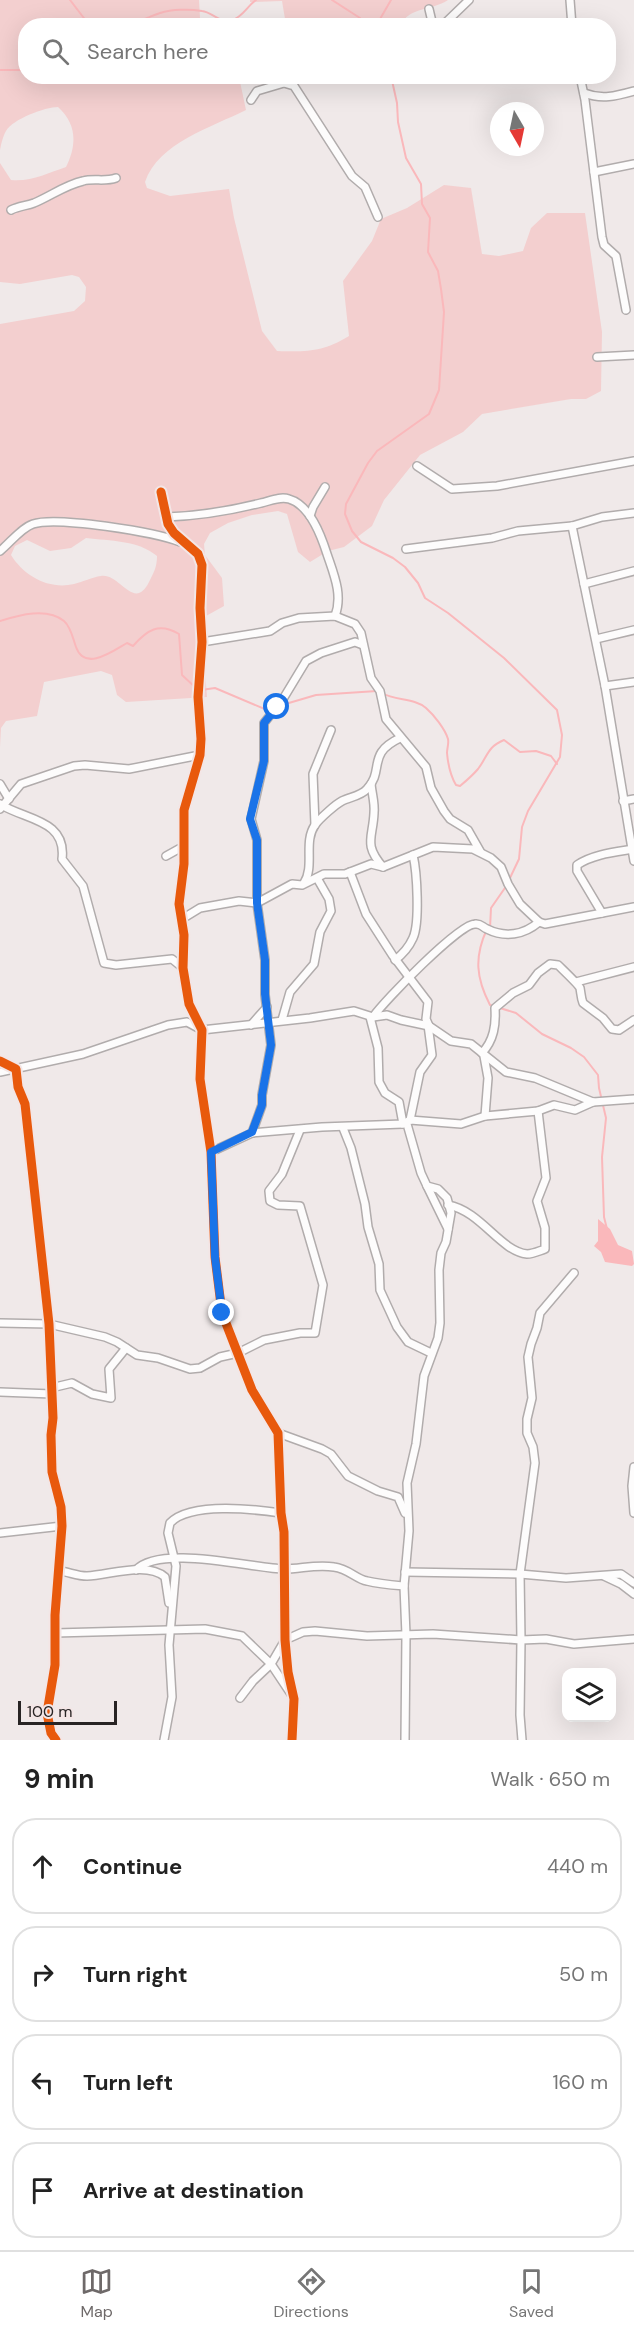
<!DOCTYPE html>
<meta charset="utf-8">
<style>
:root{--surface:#fff;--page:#f2f2f2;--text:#222;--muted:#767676;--line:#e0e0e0;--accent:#6e6969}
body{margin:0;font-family:"DM Sans",sans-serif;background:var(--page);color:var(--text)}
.controls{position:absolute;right:18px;bottom:18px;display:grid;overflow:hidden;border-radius:12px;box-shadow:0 6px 24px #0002}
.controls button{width:54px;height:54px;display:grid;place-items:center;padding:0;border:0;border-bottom:2px solid var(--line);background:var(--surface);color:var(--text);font:30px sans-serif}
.compass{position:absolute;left:490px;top:102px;width:54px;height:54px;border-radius:50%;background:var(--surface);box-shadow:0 6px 24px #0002;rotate:171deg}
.scale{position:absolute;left:18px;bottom:15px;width:99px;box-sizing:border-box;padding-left:6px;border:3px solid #282424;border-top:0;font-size:16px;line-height:21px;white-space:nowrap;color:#282424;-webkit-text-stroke:4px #f3e6e6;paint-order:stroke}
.stop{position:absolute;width:18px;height:18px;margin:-14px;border:4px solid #1a73e8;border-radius:50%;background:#fff}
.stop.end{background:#1a73e8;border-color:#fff;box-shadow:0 2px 6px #0008}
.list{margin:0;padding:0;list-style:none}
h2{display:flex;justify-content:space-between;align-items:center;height:78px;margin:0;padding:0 24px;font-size:26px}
h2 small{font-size:20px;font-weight:400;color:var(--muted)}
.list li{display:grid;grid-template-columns:39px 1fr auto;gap:18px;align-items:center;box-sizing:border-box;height:96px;margin:0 12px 12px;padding:0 12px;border:2px solid var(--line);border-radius:24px}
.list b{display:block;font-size:22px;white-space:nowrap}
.list em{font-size:20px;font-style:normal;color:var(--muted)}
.icon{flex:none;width:33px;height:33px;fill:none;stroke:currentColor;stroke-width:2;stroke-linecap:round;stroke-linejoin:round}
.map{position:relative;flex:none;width:634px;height:1740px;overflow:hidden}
.search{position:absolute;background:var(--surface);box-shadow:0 6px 24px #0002;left:18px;right:18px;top:18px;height:66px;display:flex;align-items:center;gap:15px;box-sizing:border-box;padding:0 21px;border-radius:24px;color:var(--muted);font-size:22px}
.sheet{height:510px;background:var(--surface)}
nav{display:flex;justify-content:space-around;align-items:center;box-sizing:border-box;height:84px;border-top:2px solid var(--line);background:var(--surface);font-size:16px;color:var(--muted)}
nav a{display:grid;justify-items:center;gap:3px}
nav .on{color:var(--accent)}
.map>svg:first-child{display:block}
.green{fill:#f3cfcf;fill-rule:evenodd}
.water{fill:#fab8bb}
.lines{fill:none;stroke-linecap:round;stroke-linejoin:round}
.stream{stroke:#fab8bb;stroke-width:2}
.street-casing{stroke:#b1acac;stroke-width:10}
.street{stroke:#fdfcfc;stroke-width:7}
.cycleway-casing{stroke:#f3e6e6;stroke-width:13}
.cycleway{stroke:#e8590c;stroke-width:9}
.route{stroke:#1a73e8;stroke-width:8}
</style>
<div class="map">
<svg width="634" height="1740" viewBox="0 0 634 1740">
<rect width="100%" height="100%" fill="#f0e9e9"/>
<g class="green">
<path d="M0,0H199L200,18L205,25L26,26V76L239,77L246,110C212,127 158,143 145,182L147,188L170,196L229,189L234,218L262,331L277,351C307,352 323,352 349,336L343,281L372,241L381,219L407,208L444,185L471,188L482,254L499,256L523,251L531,228L547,213H585L602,332L601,391L586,399H571L482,414L463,432L420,455L384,500L372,526L344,547L328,551L310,562L298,552L287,514L278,511L252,515L228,523L210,533L204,544L205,555L222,578L224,606L206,616L204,657L207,697L126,702L117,695L112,675L101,671L44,682L37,716L6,721L1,728L0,747V324L74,311L85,301L86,287L79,277L72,275L20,284L0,282V163L11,180C31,182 48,173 66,167C77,145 77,124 58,107C45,107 13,119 6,131C3,136 1,144 0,150ZM86,538C110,541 138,540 157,556C157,567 154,572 149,582C134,612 120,573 101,576C92,577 83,582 74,584C49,590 24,576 11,555L15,546L27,540L50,551L71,548Z"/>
<path d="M250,0H448C431,11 410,6 400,26L286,25L282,1L250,2Z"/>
</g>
<path class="water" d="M598,1219L610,1229L618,1245L632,1251L634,1264L632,1266L605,1262L601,1252L594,1246L598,1241Z"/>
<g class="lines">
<g class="stream">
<path d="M70,0L90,26"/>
<path d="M332,0L360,18L364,26"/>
<path d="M102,26C114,20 122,24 134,22C143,20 151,16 160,13C172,9 190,9 202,11C212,12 221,24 232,20C243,17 247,6 256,0"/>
<path d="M376,26L391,0"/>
<path d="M0,70H26"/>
<path d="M391,76L397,103L398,122L406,158L421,184L422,204L430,218L428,252L438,271L441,289L444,312L439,390L429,414L377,451L368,463L346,504L345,514L352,531L361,542L393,558L405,567L418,583L425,598L448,613L504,658L557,710L562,735L560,757L528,811L522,827L519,859L509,880"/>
<path d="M0,621C19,615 47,607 64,621C71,627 73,639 76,647C85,672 113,651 127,643L133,646C147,630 159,622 179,634L182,675L196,688"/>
<path d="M201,690L215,688L267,710L271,708"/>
<path d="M382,693C395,701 415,698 426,708C434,715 445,729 448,739C449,744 447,748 447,753C448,764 450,775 456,785L460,786C466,781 473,775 478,769C488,756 487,747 504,740L520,752L536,751L551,756L557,764"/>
<path d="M282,705L316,695L377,691"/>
<path d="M507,885L491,908L490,928L487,929C474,957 476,978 490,1005L516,1013L542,1034L571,1048L584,1057L598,1075L599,1088L606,1118L602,1157L604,1217L607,1229"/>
</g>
<g class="street-casing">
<g id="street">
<path d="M570,0L572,26"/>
<path d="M429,9L433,26"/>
<path d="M442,26L469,0"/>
<path d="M580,76L585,100L602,237L604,245L616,256L626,310"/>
<path d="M284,83L294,86L352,176L365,187L378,217"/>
<path d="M584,93C602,100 616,96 634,91"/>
<path d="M251,100L257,91L284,83L285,76"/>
<path d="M594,172L634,164"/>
<path d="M11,210C19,206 26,206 34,203C51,196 65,185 83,181C94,178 105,182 116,178"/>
<path d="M597,357L634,355"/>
<path d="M417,466L452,489L497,486L634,461"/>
<path d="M161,492L168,524L174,533L198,554L202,565L200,608L202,642L198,697L201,739L200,755L184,810V864L179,904L184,935L183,968L189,1004L202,1030L200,1079L211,1152L215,1257L222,1313L252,1390L278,1433L281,1513L284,1532L285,1640L288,1672L294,1699L292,1740"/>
<path d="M310,516L313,507L325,487"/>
<path d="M166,517C199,516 229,511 261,503C270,501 280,496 289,499C310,505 321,535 327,554C334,575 343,595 335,616"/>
<path d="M572,526L605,686L634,861"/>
<path d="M406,549L492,538L518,531L572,526L602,517L634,513"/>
<path d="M0,551C10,543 21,528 33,524C56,516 156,532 180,542"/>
<path d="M584,584L634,571"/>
<path d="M596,639L634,630"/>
<path d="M202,642L270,631L282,623L299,618L335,616L355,624L361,633L371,678L380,691L386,719L426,767L431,788L444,811L450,819L468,830L480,851"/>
<path d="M605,686L634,682"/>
<path d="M0,784L9,799"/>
<path d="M371,784C372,794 375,803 374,813C373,838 363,844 383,867"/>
<path d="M623,801L634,799"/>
<path d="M0,804C24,820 67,819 62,859L83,886L104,963L116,965L172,959L183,968"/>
<path d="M0,809L21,784L74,766L85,765L129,769L200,755"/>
<path d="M315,825L313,774L331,730"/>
<path d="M166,856L184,846"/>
<path d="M350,872L366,914L393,956L428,1002L426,1019L429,1026"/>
<path d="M304,883C315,866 303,842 315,825C319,819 336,804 342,801C350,797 361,796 367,789C385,770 366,754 400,738"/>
<path d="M602,913L577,871V865C593,854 616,852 634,849"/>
<path d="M182,919L200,908L239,901L257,903L292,884L302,885L324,874H345L371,864L383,867L433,847L473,849L491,858L501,867L508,884L520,904L539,922L545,924L634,907"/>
<path d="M395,960C403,954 409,947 413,938C420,923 417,872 413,855"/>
<path d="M576,982L634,967"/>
<path d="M370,1017L378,1048L379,1082L385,1093L399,1102L403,1124"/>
<path d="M373,1017C384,1001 459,924 475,924C481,923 482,927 487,929C505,938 524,935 539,922"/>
<path d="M282,1020L290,992L314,964L320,932L331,911L329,899L317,878"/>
<path d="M251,1025L267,1007"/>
<path d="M482,1053C494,1040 496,1025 495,1008L513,993L529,985L538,973L550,964L558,965C563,970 578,984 580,988C581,993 581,998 583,1003L603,1018L612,1029L619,1030L634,1020"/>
<path d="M484,1056L488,1078L485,1116"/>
<path d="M0,1061L16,1069L18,1087L25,1104L49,1324L53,1418L51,1435L52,1472L61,1507L62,1526L55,1615V1665L47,1713L51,1733L56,1740"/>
<path d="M0,1072L83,1054L168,1025L187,1022L202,1030L310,1018L354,1011L373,1017L387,1015L401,1020L429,1026L451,1041L471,1044L506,1072L535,1078L593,1102L634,1099"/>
<path d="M410,1120L420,1072L432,1055L428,1025"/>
<path d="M343,1128L351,1148L365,1204L368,1227L379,1264L380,1290L397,1327L408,1342L431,1353"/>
<path d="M252,1133L262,1105V1095L271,1045L265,995V960L257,903V840L251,819L264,761V723L283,699L306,661L321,653L355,642L363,645"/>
<path d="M211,1152L252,1133L322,1127L403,1124L410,1120L461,1124L485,1116L538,1111L554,1105L575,1110L593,1102"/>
<path d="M427,1186L448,1229"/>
<path d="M448,1205C481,1211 500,1251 527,1254C533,1254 539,1251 545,1249V1228L537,1201L546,1178L538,1111"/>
<path d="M0,1323L49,1324L105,1337L117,1342L137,1355L158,1358L190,1369L200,1368L220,1357L238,1353L264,1340L300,1333H315L323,1285L300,1206L278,1205L270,1201L269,1191L282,1174L300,1130"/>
<path d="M51,1388L72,1383L92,1394L111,1398L109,1369L126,1348"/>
<path d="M0,1392L52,1394"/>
<path d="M278,1433L322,1449L331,1454L348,1476L378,1491L398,1497L405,1513"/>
<path d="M634,1467L632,1486L634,1513"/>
<path d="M0,1533L62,1526"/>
<path d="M136,1570C160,1544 251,1568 284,1569C301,1569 316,1564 334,1567C349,1569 356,1579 367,1581C379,1584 392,1585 404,1586"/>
<path d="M60,1571C69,1572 77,1576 87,1576C110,1575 147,1561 165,1577L169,1603"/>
<path d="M405,1572L520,1574L566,1578L621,1574L634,1583"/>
<path d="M604,1576L621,1584L634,1594"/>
<path d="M55,1633L205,1629L242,1636L271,1664L291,1694"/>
<path d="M240,1698L253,1681L271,1664L285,1640L303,1632L315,1631L367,1636L433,1634L521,1640L546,1639L574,1644L634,1639"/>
<path d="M164,1740L172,1697L169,1645L176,1566L168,1533L170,1523C190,1502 253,1509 281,1513"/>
<path d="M405,1740L406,1635L404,1586L409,1531L407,1483L416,1444L424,1376L438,1338L440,1323L439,1270L441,1253L446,1242L451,1213L447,1198L438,1189L427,1186L421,1173L407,1124"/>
<path d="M522,1740L520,1715L521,1640L520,1574L535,1463L533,1447L527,1433V1419L532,1398L528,1357L531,1344L537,1328L540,1313L574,1273"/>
</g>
</g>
<use href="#street" class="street"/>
<g class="cycleway-casing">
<g id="cycleway">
<path d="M161,492L168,524L174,533L198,554L202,565L200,608L202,642L198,697L201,739L200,755L184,810V864L179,904L184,935L183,968L189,1004L202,1030L200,1079L211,1152L215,1257L222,1313L252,1390L278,1433L281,1513L284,1532L285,1640L288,1672L294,1699L292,1740"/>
<path d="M0,1061L16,1069L18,1087L25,1104L49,1324L53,1418L51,1435L52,1472L61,1507L62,1526L55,1615V1665L47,1713L51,1733L56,1740"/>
</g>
</g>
<use href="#cycleway" class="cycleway"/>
</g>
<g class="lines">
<path class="route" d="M222,1313L215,1257L211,1152L252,1132L262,1105V1095L271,1045L265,994V960L257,903V840L250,819L264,761V723L277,707"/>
</g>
</svg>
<div class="controls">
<button><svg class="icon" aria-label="layers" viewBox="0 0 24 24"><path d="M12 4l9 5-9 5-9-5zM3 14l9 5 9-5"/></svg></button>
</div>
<svg class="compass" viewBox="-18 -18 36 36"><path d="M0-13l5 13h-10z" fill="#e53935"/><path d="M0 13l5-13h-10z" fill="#767676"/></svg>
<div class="scale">100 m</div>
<div class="stop" style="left:277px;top:707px"></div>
<div class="stop end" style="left:222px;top:1313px"></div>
<div class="search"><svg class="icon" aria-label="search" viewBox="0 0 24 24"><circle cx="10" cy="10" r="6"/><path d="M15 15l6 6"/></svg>Search here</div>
</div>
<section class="sheet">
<h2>9 min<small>Walk · 650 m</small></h2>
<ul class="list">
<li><svg class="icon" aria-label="ahead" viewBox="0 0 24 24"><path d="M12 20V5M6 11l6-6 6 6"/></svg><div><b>Continue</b></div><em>440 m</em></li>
<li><svg class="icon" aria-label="right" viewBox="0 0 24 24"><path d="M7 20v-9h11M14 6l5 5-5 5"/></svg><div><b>Turn right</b></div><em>50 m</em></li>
<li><svg class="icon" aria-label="left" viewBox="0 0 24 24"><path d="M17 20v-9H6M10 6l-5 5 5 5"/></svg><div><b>Turn left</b></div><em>160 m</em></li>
<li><svg class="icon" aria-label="arrive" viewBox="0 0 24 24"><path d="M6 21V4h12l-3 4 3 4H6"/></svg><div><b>Arrive at destination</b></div></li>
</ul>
</section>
<nav>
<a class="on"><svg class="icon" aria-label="map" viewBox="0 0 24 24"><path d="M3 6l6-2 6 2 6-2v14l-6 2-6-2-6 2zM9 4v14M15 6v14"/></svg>Map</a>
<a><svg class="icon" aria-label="directions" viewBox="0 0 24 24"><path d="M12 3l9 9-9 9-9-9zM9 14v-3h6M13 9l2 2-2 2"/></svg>Directions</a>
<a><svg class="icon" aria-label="saved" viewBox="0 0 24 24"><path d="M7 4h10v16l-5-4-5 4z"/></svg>Saved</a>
</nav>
